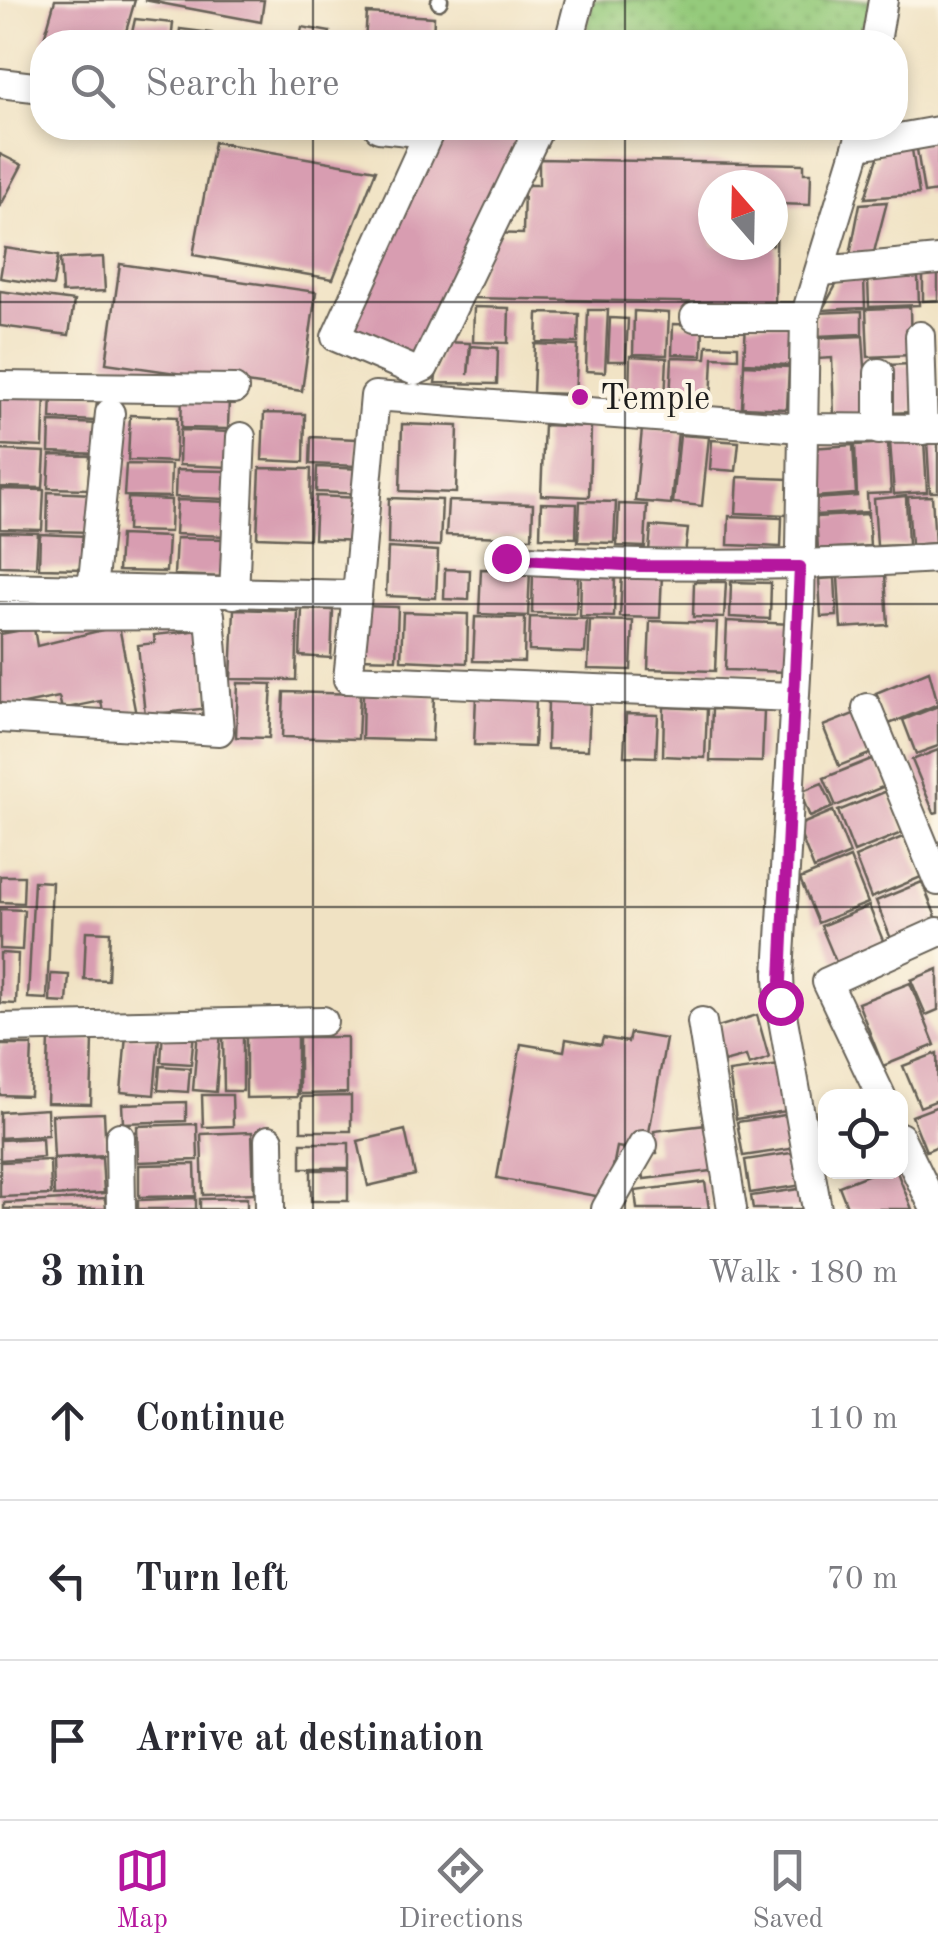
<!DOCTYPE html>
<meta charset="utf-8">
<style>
:root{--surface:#fff;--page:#f7f7f7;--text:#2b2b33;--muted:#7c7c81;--line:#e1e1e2;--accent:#b5179e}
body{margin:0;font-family:"Old Standard TT",serif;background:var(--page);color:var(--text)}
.controls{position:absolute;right:30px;bottom:30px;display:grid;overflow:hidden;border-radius:20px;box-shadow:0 5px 15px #0003}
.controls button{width:90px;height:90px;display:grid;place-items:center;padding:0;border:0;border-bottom:2px solid var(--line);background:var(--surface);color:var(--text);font:50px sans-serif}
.compass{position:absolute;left:698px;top:170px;width:90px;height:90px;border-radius:50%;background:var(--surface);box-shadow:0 5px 15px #0003;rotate:340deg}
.stop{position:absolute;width:30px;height:30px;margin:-22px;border:8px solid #b5179e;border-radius:50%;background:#fff}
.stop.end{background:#b5179e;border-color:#fff;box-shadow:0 2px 10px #0008}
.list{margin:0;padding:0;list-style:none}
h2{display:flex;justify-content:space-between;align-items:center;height:130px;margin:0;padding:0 40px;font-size:42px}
h2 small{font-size:32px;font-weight:400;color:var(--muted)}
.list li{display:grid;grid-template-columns:65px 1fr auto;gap:30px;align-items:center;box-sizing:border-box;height:160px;padding:0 40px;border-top:2px solid var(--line)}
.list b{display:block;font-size:38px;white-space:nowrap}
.list em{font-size:32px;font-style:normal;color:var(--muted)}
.icon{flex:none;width:55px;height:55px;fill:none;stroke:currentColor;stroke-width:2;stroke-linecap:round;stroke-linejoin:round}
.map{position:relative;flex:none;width:938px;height:1209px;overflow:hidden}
.search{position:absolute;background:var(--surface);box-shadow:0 5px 15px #0003;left:30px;right:30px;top:30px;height:110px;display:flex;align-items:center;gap:25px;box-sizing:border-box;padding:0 35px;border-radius:40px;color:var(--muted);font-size:38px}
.sheet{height:610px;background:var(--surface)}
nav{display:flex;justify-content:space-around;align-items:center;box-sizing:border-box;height:140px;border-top:2px solid var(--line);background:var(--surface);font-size:28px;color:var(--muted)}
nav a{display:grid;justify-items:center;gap:5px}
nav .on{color:var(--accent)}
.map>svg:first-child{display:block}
.grass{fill:url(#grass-dots);stroke:#58734c;stroke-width:2.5}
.building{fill:#d89db1;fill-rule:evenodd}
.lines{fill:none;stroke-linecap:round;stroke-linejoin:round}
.service-casing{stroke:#666156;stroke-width:19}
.minor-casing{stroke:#666156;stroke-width:32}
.service{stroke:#fff;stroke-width:14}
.minor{stroke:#fff;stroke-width:28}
.route{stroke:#b5179e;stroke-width:12}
.grid{fill:none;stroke:#1c1c1c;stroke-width:2.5;stroke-opacity:0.55}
.poi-dot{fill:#b5179e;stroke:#fcf5e5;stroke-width:4}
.labels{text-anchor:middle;stroke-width:8;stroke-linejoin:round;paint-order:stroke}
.poi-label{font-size:35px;fill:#1c1c1c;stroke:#fcf5e5;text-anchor:start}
</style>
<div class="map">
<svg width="938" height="1209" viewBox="0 0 938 1209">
<defs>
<pattern id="grass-dots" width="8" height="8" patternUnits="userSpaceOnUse" patternTransform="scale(2.5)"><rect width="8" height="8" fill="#95ca7b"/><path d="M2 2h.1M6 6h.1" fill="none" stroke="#80ad6a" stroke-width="1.8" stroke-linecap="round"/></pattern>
</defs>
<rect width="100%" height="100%" fill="#fcf5e5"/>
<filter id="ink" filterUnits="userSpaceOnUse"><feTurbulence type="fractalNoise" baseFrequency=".01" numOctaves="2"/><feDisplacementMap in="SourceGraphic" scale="20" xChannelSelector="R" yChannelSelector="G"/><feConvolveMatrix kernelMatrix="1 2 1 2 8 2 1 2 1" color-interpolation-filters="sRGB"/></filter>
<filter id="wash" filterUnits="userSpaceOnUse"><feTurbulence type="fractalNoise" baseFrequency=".0048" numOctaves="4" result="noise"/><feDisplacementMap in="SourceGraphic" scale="40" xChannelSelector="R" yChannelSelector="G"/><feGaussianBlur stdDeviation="2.25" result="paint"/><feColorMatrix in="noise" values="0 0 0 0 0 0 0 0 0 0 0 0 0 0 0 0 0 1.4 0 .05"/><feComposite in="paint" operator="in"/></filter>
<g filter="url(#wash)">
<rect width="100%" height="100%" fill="#f0e2c3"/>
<path class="grass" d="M592,0H875L858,42H585Z"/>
<g id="blocks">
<g class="building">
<path d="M55,0H135L123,42H43Z"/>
<path d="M144,0H264L261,22Z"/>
<path d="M367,13L434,17L433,42H365Z"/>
<path d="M135,19L173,23L171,42H130Z"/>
<path d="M302,27L330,32L328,42H299Z"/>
<path d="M180,29L212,33L210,42H178Z"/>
<path d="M441,128H526L416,368L345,336Z"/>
<path d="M938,140V191L924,193L916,143Z"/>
<path d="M214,142L376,170L333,279L193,255Z"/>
<path d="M911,143L919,194L865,198L881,148Z"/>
<path d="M0,154L22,165L0,207Z"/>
<path d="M539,159L804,164V173H811L810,205L777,204L775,304L472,298L492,233L523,234L524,185H539ZM713,185H773V245H713Z"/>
<path d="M887,202L874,252L850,255L860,204Z"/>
<path d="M5,248L58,256L53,286L0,278Z"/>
<path d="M103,257L105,291L62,293L60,259Z"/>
<path d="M120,264L316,292L302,391L106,363Z"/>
<path d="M938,273V300L923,301V274Z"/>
<path d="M918,277L919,305L869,307L868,279Z"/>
<path d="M864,278L865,308L822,310L839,280Z"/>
<path d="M0,291L74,301L69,335L0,326Z"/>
<path d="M474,307L509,308L508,343L473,342Z"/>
<path d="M910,307L911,355L868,357L866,309Z"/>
<path d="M588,310H608L605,372L586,371Z"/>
<path d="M634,311L669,313L667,355L633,354Z"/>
<path d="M862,311V334L817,336L816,313Z"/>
<path d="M538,313L579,314L578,343L537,342Z"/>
<path d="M610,318L628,319L626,361H608Z"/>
<path d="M746,322L791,324L789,365L744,363Z"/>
<path d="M673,324L703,325L702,355L672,354Z"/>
<path d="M863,336L868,414L834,416L832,358L817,359L816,338Z"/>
<path d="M441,342L470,343L468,375L471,346L498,348L497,384L435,383Z"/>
<path d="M535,344L578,346L575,394L533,393Z"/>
<path d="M707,345L738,346V358L713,357L711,402L670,401L672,357L706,358Z"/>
<path d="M630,356L667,358L665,400L629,398Z"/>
<path d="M914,364L915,412L887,413L885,365Z"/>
<path d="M744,365L789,367L787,409L742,407Z"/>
<path d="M0,392L45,394L43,447L0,445Z"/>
<path d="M52,393L97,395L96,421L51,419Z"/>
<path d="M182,395L229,397L228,429L181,428Z"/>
<path d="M264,413L305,414L304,462L262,460Z"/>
<path d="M130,415L177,417L175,462L128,460Z"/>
<path d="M50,422L102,424L101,454L49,452Z"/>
<path d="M402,424L458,426L456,493L400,491Z"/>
<path d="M544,425L591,427L589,497L541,495Z"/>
<path d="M642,429L678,432L671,504L635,501Z"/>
<path d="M180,430L231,432L229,467L179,465Z"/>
<path d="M680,435L709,437L702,506L673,503Z"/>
<path d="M311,437L357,439V466L310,464Z"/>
<path d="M712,440L739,442L736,471L710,469Z"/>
<path d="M924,440L927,492L894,494L890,442Z"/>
<path d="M938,440V492H930L927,441Z"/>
<path d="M888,443L891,493L867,494L868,512L815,515L814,499L857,496L855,445Z"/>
<path d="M853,445L856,494L814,497L811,448Z"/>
<path d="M0,450L45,452L43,488L0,487Z"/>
<path d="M50,455L90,456L88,489L48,488Z"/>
<path d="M126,464L171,465L170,497L124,496Z"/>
<path d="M317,467L364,469V494L316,492Z"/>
<path d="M260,468L311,469L309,539L257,537Z"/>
<path d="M176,470L227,471L226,499L175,497Z"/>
<path d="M738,477L789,479L787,515L736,513Z"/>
<path d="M0,489L44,490L42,530L0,529Z"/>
<path d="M48,492L94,494L93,532L47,531Z"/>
<path d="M316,496L361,498L360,541L314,539Z"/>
<path d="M906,496L908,545L877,546L874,499Z"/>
<path d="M932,496L935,543L911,545L908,497Z"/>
<path d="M128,498L171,500L170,532L127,531Z"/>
<path d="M389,498L442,500L440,546L388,544Z"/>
<path d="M177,500L229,502L227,536L175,534Z"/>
<path d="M448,501L533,504L532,538L446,535Z"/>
<path d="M580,501L616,502L614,543L578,542Z"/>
<path d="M541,503L577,504L576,538L540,537Z"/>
<path d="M619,504L647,505L645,547L617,546Z"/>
<path d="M868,514L870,546L818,549L816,517Z"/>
<path d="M729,516L782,518L781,547L728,545Z"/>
<path d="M651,526L688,529L685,554L649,551Z"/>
<path d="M0,532L38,533L36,567L0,566Z"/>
<path d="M40,534L87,536L86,569L39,568Z"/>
<path d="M120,535L168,537L166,572L118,571Z"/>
<path d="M176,538L226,539L225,577L174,575Z"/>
<path d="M388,548L438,551L436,598L386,596Z"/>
<path d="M445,569L470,570L469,600L444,599Z"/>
<path d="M481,569L530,570L528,616L479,614Z"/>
<path d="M533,572L578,573L576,614L532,613Z"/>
<path d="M622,573L662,574L660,618L620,617Z"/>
<path d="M885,574L888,625L841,628L838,577Z"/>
<path d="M581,577H615L614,617L580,616Z"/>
<path d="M835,578L837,616L821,617L819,579Z"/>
<path d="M694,582H726L724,618L693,617Z"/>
<path d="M731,582L771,583L770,619L730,617Z"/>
<path d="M360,606L398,607L396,659L358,658Z"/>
<path d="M234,609L298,611L296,680L231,679Z"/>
<path d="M302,609L333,610L331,658L300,656Z"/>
<path d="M403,612L468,614L467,663L401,660Z"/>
<path d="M475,617L525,618L524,662L473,661Z"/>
<path d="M530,617L587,619L585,653L529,651Z"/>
<path d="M590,620L633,621L631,670L588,669Z"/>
<path d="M650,621L717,623L715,671L648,669Z"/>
<path d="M727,621L792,624L790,672L725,670Z"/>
<path d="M119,626L136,715L105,721L101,701L62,709L59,697L0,709V634L34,628L37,646Z"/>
<path d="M201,630L210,708L145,715L138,645L155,643L154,635Z"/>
<path d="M929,671L938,704L889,724L876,693Z"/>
<path d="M238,683L272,684L269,738L236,737Z"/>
<path d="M284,692L360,694L358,739L282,737Z"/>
<path d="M363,693L434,696L432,741L362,739Z"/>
<path d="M476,696L536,698L534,747L474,745Z"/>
<path d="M548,701L590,702L588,750L547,749Z"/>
<path d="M938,706V746L916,754L903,720Z"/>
<path d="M664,707L707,709L705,758L663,756Z"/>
<path d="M712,709L764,711L762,762L710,761Z"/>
<path d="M861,711L877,751L839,766L823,726Z"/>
<path d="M626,714L658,715L656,757L624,756Z"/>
<path d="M938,750V812L934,813L912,760Z"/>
<path d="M874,758L885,786L836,806L824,778Z"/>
<path d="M822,783L833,807L810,817L800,792Z"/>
<path d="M887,791L904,832L854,852L838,811Z"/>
<path d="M833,811L850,854L814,869L797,826Z"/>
<path d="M905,836L921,877L871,898L855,857Z"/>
<path d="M850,858L868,903L818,923L800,879Z"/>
<path d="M0,876H24L23,903L0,902Z"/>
<path d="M34,881L52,882L47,999L28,998Z"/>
<path d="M922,882L938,922L893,944L876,901Z"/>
<path d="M869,906L884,943L836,962L821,926Z"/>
<path d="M0,909L24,910L22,950L0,949Z"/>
<path d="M86,931L110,932L108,980L84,979Z"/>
<path d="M0,953L18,954L16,1004L0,1003Z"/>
<path d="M938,969V1010L926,1015L911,980Z"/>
<path d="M51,974L69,975L67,1003L50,1002Z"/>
<path d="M910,983L935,1045L883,1066L858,1003Z"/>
<path d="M757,1015L769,1058L749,1065L746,1056L724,1062L714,1028Z"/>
<path d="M163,1029L194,1032L191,1064L161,1062Z"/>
<path d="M198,1030L221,1031L216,1092L193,1090Z"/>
<path d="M223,1032L243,1033V1091H224Z"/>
<path d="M297,1033V1097L246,1098V1034Z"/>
<path d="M630,1033L666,1039L648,1138L635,1150L617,1147L607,1198L497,1178L521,1044L564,1051L566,1039L601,1045L603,1038L628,1042Z"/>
<path d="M126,1035L159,1037L154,1095L121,1092Z"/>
<path d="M299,1037H347V1093L299,1094Z"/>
<path d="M49,1038L93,1040L91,1104L47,1103Z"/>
<path d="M0,1045H32L30,1096L0,1095Z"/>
<path d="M937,1053L938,1100L920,1107L903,1066Z"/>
<path d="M787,1064L793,1110L736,1119L729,1072Z"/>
<path d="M160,1066L190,1068L188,1092L158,1090Z"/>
<path d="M202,1095H232L233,1126L203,1127Z"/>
<path d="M351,1096V1131H301V1097Z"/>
<path d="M186,1102V1121L123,1123L122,1104Z"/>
<path d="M938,1106V1146L926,1151L912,1116Z"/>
<path d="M47,1109L48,1135L0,1138V1112Z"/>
<path d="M104,1113L106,1155L54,1158L52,1115Z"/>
<path d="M792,1114L797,1148L743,1156L737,1122Z"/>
<path d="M197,1124L198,1160L138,1162L137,1126Z"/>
<path d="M715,1124L720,1170L644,1179L641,1155L657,1153L654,1131Z"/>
<path d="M405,1130L415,1175L368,1186L358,1141Z"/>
<path d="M252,1132L254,1193L203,1195L201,1134Z"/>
<path d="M42,1138L43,1157L0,1160V1140Z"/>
<rect x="301" y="1143" width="48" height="25"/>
<path d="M798,1152L803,1185L750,1193L745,1160Z"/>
<path d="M102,1157L104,1193L54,1196L53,1159Z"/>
<path d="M50,1160L51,1195L0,1197V1162Z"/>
<path d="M195,1164L196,1196L139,1197V1165Z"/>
<rect x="311" y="1170" width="37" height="31"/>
<path d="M875,1172H897L912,1209H848L839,1186Z"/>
<path d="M705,1182L709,1209H637L635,1191Z"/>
<path d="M799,1189L802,1209H753L751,1196Z"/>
<path d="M105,1198L106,1209H4V1203Z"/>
<path d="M196,1198V1209H138V1200Z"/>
<path d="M247,1198V1209H200V1199Z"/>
</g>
</g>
</g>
<g filter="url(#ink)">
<use href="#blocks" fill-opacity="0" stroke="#666156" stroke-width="2.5"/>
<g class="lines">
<g class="service-casing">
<path id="service" d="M439,2L440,0"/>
</g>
<g class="minor-casing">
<g id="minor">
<path d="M569,42L580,0"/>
<path d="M876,42L883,0"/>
<path d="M0,83L42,88"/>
<path d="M379,128L428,133"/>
<path d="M431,128L336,337L415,371L424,367L539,128"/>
<path d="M860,145L938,131"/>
<path d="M822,271L938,260"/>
<path d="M695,317H805"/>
<path d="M920,336L923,430"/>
<path d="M0,386L234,389"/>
<path d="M879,430V373"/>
<path d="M506,559C651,567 793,567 938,558"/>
<path d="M0,587L357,595L375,396L802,428L938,429"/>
<path d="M92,590L110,413"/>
<path d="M234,594L241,437"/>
<path d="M357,595L348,679L793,697"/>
<path d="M0,616L210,615L219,731L0,718"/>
<path d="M867,708L938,881"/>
<path d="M702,1022L732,1209"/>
<path d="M0,1028L323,1021"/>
<path d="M881,1096L827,982L938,932"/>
<path d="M120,1137L121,1209"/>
<path d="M900,1137L935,1209"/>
<path d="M269,1140L270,1209"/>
<path d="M606,1209L643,1145"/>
<path d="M817,1209L780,1003L779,974L800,607L805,317L863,128"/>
</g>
</g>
<use href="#service" class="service"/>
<use href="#minor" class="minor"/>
</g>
</g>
<g class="lines" filter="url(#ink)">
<path class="route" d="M506,558L640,566L800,567L780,1002"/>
</g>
<path class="grid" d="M313,0V42M625,0V42M313,128V1209M625,128V1209M0,302H938M0,604H938M0,907H938"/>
<circle class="poi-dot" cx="580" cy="397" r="10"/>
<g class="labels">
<g class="poi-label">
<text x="600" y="409">Temple</text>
</g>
</g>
</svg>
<div class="controls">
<button><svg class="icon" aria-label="locate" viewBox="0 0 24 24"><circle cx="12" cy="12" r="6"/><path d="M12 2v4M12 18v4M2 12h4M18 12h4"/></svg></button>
</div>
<svg class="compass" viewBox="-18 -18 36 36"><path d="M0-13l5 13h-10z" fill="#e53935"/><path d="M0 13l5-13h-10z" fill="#7c7c81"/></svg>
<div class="stop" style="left:780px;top:1002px"></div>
<div class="stop end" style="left:506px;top:558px"></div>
<div class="search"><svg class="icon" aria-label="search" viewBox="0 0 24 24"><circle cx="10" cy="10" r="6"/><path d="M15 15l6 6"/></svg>Search here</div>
</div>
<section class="sheet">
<h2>3 min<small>Walk · 180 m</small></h2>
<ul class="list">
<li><svg class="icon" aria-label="ahead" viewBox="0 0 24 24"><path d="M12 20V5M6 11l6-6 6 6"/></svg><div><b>Continue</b></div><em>110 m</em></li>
<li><svg class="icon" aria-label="left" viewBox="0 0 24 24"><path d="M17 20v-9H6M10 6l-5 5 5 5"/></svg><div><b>Turn left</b></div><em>70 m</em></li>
<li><svg class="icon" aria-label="arrive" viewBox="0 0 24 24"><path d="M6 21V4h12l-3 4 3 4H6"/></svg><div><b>Arrive at destination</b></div></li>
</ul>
</section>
<nav>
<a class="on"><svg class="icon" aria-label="map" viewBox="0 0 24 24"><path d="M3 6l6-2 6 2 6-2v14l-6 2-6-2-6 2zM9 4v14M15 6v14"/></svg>Map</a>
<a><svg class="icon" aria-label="directions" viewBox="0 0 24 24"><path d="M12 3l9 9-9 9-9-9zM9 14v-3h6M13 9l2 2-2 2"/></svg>Directions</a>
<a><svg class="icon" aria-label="saved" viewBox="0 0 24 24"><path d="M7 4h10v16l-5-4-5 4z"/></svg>Saved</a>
</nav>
